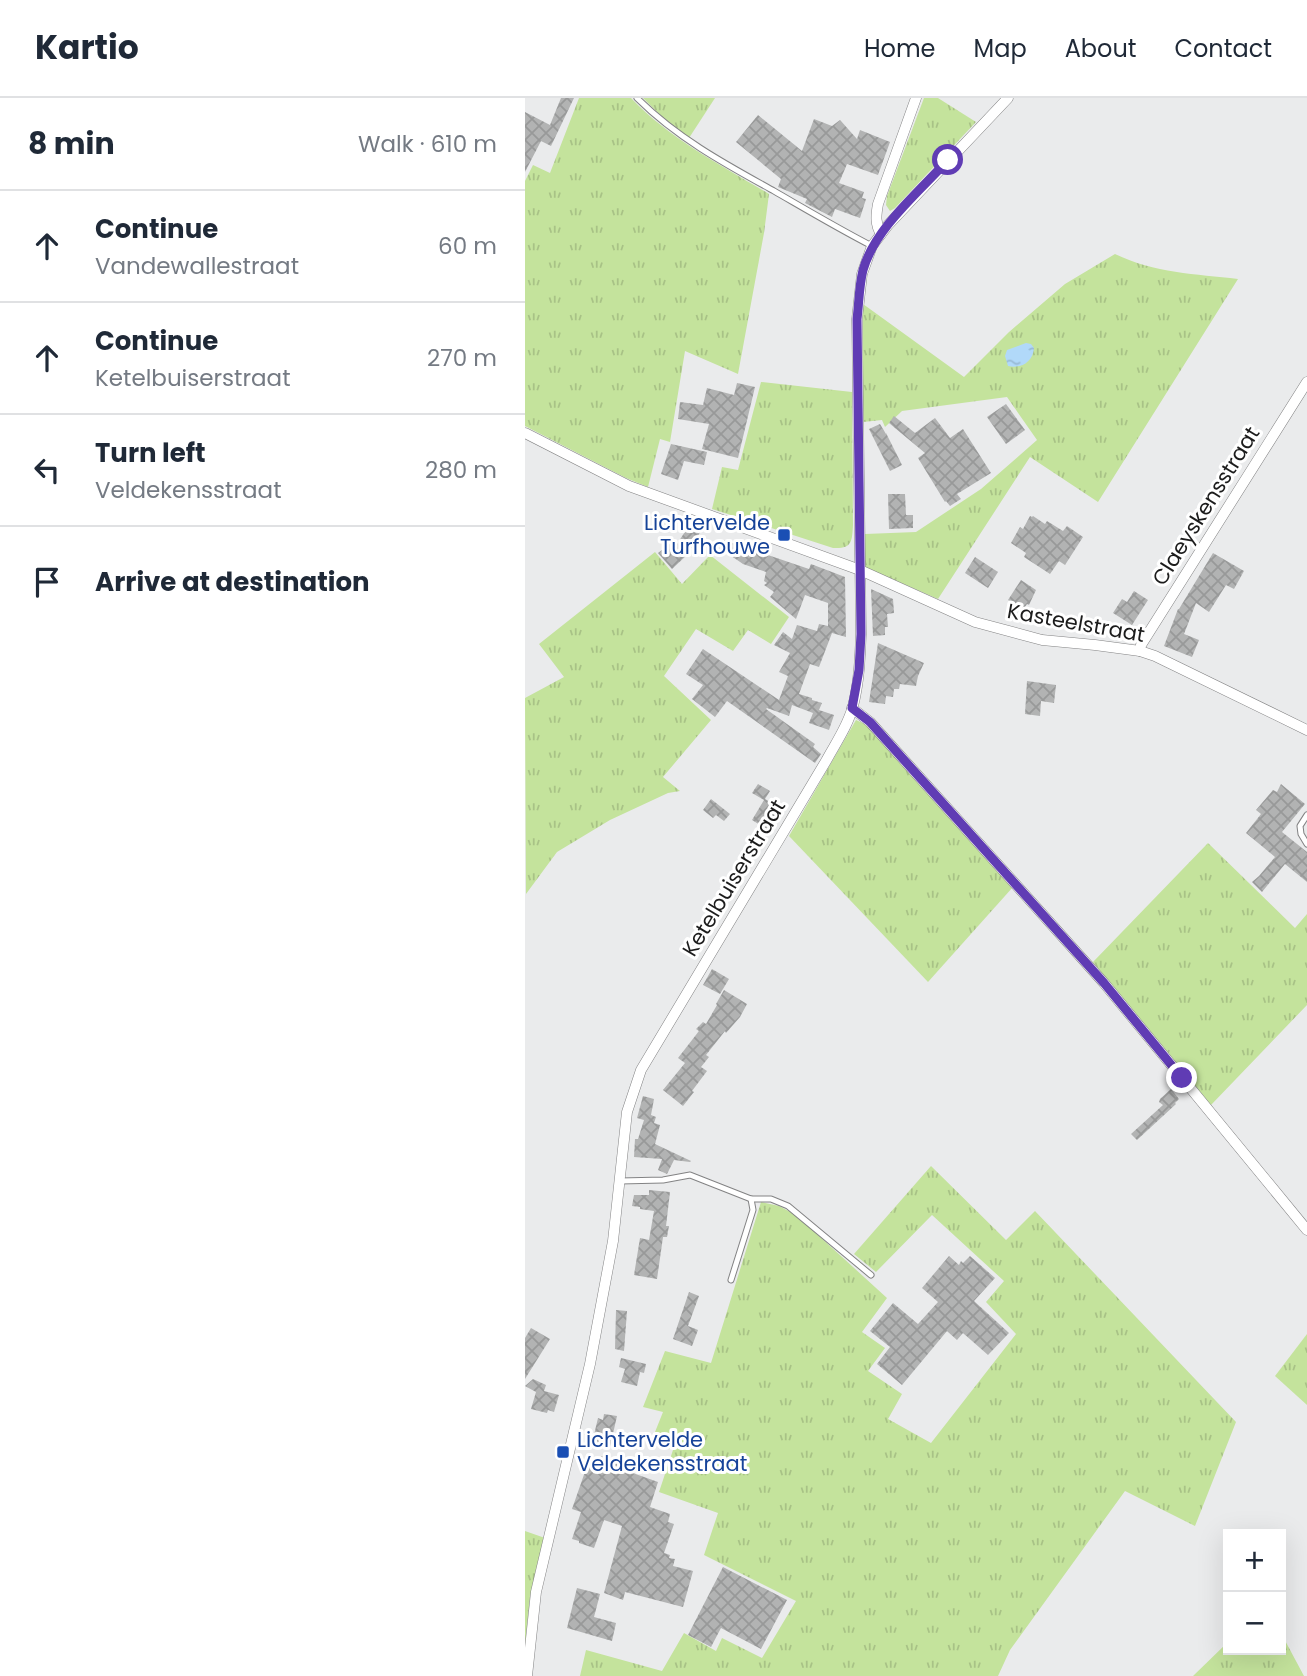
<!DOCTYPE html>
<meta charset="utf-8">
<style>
:root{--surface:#fff;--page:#f6f6f7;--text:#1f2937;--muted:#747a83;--line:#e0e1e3}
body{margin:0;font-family:Poppins,sans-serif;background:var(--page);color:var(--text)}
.controls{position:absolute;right:21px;bottom:21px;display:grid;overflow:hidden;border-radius:0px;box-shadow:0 7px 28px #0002}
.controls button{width:63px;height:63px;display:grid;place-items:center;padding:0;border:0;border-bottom:2px solid var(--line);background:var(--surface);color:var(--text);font:35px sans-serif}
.stop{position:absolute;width:21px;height:21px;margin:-16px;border:5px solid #603cb4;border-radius:50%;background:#fff}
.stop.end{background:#603cb4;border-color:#fff;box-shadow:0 2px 7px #0008}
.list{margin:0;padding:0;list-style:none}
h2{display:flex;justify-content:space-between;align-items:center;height:91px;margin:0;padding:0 28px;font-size:30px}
h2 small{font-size:23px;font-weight:400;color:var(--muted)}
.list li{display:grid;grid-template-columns:46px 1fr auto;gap:21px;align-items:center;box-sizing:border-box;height:112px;padding:0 28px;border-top:2px solid var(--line)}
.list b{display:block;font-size:26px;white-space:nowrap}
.list p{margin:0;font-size:23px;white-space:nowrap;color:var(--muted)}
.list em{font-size:23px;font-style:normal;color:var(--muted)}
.icon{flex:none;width:38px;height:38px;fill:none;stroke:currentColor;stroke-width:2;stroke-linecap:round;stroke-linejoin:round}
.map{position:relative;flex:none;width:782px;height:1578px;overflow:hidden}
header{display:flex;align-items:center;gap:42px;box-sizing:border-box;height:98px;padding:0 35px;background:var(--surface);border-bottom:2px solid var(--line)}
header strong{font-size:33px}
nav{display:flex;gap:38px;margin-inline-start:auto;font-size:24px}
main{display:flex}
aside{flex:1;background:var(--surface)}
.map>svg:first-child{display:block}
.grass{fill:url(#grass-tufts)}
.water{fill:url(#water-ripples)}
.building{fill:url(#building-cross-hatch)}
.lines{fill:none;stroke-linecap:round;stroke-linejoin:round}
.service-casing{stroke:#838384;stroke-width:7}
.minor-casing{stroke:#838384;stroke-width:11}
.service{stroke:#fff;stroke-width:5}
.minor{stroke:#fff;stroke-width:10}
.route{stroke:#603cb4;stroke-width:9}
.transit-dot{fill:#1a4fb4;stroke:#fff;stroke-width:2.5}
.labels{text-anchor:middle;stroke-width:6;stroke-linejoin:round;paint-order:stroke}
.street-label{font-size:21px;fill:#1c1c1c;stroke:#fff}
.transit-label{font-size:21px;fill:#164399;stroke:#fff;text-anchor:end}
</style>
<header>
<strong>Kartio</strong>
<nav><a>Home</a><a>Map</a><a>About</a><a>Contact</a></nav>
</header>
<main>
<aside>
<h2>8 min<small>Walk · 610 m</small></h2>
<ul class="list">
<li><svg class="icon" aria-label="ahead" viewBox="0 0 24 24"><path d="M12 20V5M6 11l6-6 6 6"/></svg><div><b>Continue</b><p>Vandewallestraat</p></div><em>60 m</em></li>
<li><svg class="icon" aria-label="ahead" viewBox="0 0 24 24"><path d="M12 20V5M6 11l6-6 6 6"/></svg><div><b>Continue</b><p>Ketelbuiserstraat</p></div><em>270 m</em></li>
<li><svg class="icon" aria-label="left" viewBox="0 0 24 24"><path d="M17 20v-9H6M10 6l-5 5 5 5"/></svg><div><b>Turn left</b><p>Veldekensstraat</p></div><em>280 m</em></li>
<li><svg class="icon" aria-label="arrive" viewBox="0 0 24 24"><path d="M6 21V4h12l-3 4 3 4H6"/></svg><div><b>Arrive at destination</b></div></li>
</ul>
</aside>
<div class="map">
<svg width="782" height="1578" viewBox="0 0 782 1578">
<defs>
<pattern id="grass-tufts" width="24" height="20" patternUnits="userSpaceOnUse" patternTransform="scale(1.75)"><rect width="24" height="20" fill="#c4e39c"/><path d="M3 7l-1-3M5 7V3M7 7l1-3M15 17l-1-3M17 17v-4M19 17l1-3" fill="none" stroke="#a8c286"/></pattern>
<pattern id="water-ripples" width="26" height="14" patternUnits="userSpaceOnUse" patternTransform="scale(1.75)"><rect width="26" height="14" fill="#b1d9f9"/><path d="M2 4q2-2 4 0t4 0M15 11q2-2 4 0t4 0" fill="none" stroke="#98bad5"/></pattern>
<pattern id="building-cross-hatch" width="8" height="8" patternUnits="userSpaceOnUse" patternTransform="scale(1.75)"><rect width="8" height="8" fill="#b2b3b3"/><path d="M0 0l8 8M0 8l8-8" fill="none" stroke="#989999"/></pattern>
</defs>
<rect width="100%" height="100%" fill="#eaebec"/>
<g class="grass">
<path d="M54,0H106C145,41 196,67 244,96L239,135L213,276L160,253L145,344L135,341L123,389L101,380L0,328V83L8,67L25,75Z"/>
<path d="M118,0H190L164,40L138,20Z"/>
<path d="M399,0H413L451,24L370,110L365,113L361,107L362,98Z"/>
<path d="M590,156C629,175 671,176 713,181L573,404L505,359L413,501L339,469L340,436L391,434L456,391L512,342L482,299L377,313L360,329L357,322L338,324V206L439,279L484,234L540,186Z"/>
<path d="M236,284L327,294L328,427C327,444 327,451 308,450L187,411L197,369L213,372Z"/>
<path d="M130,454L157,486L185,457L264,519L246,546L223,532L208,553L171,531L139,578L186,622L138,679L155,693L143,695L85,722L32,754L1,796L0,600L39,579L14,546Z"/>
<path d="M331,622L340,626L488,789L403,884L264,738Z"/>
<path d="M683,745L770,830L782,816V907L686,1007L568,864Z"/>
<path d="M406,1068L481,1142L510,1113L711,1324L670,1428L600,1393L485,1552L473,1578H55L61,1552L137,1573L159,1535L191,1553L197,1540L237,1560L271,1503L179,1457L193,1415L134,1394L148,1352L126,1344L138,1314L118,1309L140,1253L186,1265L236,1104L254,1108L271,1117L362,1200L337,1234L360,1250L343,1273L377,1296L363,1321L406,1345L491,1236L461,1204L479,1183L407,1117L351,1174L329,1156Z"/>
<path d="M782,1236V1307L750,1278Z"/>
<path d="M0,1433L20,1440L5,1500L0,1547Z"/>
<path d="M756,1535L779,1578H668L703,1544V1552H756Z"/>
</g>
<path class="water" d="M501,245L506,246L509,250C508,264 496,271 483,268L480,258L482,252Z"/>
<g class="building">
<path d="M36,0H49L26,48L16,43L0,74V14L25,27Z"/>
<path d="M233,17L277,53L289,21L307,28L315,22L332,41L335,32L365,44L353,77L322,66L314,85L339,94L337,100L341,101L335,120L310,111L307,119L280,105L282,101L253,89L256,81L211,44Z"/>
<path d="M212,285L230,289L213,360L177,351L184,326L153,321L155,304L178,307L182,290L209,297Z"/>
<path d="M481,306L500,332L481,346L462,319Z"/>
<path d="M369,318L390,335L410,320L425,340L438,331L466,375L432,396L436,401L425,408L421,403L420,404L393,360L400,355L364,325Z"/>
<path d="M355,326L361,336V335L377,367L365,373L344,331Z"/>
<path d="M146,346L182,354L179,367L159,363L153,382L136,376Z"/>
<path d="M363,396H380L381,417H388V430L364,431Z"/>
<path d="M505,418L507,419L508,418L520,426L522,423L538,433L542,428L558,439L540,467L534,463L525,476L499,459L501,455L486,445L495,429L498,431Z"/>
<path d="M169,420L181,424L162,457L147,471L133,455L146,445L150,449Z"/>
<path d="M199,442L284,471L286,466L320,479L321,539L307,535L294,569L285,566L274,596L287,600V602L297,605L294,612L309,617L304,632L284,625L288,615L267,607L264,618L242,610L241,611L290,646L288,649L296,656L290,665L202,603L190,619L167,601L178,587L161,576L178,551L254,602L263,578L254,574L265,555L249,547L258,534L267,541L272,527L292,533L294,526L303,528V505L280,497L271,521L245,499L249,494L239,487L242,485L239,483L241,474L218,466L196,451Z"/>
<path d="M688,455L719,473L709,491L701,487L684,514L671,505L659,536L674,542L667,559L639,548L653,511H654Z"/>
<path d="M450,459L473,474L463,490L440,475Z"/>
<path d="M496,482L511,492L504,507L502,506L498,512L483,502Z"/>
<path d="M346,491L368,501L369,515L362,516L363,529H360V537L348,538Z"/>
<path d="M609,493L623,502L607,527L588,515L597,501L602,504Z"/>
<path d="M353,545L399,565L393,578L391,588L375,586L374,591H369L368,599L361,598L360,606L344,604Z"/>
<path d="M502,583L531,587L529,605L516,603L515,618L500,616Z"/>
<path d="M233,686L245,693L240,701L256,710L243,732L227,722L239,702L227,695Z"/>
<path d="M756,686L780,706L757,734L782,754V784L760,766L737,794L727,784L734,778L750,759L721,735L736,716L731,712L748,692L752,694Z"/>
<path d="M186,701L205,716L199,723L191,717L188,720L178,712Z"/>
<path d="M187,871L204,881L195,896L178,887Z"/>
<path d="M199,892L222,906L215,919L201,935L200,933L181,957L184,959L176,969L182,973L167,993L169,994L158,1008L138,992L160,965L153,960L174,933L171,931L178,924L181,926L192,907L191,906Z"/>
<path d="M646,991L654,1001L650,1005L651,1006L612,1042L606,1036L638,1007L634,1004L635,1001Z"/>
<path d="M118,998L129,1001L126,1017L131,1019L129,1025L135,1027L130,1046L166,1063L165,1064L149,1062L142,1076L133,1072L137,1061L109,1059L110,1041H113L119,1022L112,1020Z"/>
<path d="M124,1092L145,1094L141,1128H144L142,1139H138L132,1181L109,1177L115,1140L124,1142L129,1113L115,1111V1109L107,1108L109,1097H124Z"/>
<path d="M424,1158L434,1167L436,1163L438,1165L445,1158L470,1180L449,1203L484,1235L463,1257L438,1235L432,1242L422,1233L377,1287L352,1266L365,1249L345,1233L368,1205L393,1226L413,1204L397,1190Z"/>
<path d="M164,1194L174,1198L163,1228L173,1232L167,1248L148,1241Z"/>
<path d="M91,1212L102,1213L99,1253L90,1251Z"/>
<path d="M6,1230L25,1241L0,1281V1240Z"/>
<path d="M96,1260L121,1266L119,1275L115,1274L112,1288L96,1284L100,1271L94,1269Z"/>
<path d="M8,1281L21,1287L19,1293L34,1297L29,1314L23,1312L22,1315L6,1311L11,1294L0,1288Z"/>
<path d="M79,1316L92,1318L85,1349L67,1345L73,1320L78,1322Z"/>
<path d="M76,1358L107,1369L105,1374L133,1384L125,1409L145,1416L143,1424L149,1426L139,1455L145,1457L144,1460L150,1461L148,1468L168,1473L158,1509L100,1494L98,1502L79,1495L97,1428L79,1422L69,1450L54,1445V1443L47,1441L56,1414L47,1411L62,1368L73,1372Z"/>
<path d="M198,1469L262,1502L236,1551L196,1530L186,1549L163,1537Z"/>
<path d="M52,1490L75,1496L69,1519L91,1525L87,1543L42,1530Z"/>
</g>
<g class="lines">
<g class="service-casing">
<g id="service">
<path d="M112,0C152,40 200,66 249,93C282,112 314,131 347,148"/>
<path d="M782,717L775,728L776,736L782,746"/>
<path d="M95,1083L138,1082L165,1077L226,1101H246L263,1108L346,1177"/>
<path d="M206,1182L228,1112L226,1101"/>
</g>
</g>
<g class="minor-casing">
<g id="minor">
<path d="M356,136C350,126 351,117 353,106L391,0"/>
<path d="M0,335L104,388L335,472L450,524L517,542L570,547L615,553L630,558L782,632"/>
<path d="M615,553L616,547L782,284"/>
<path d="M327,610L345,624L579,885L782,1132"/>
<path d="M2,1578L11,1494L65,1266L88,1143L102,1014L116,972L301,663C310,646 323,628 328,608C334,585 335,561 336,536L332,221L337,176L347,148L363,127L483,0"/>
</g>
</g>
<use href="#service" class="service"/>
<use href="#minor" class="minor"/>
</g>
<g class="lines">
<path class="route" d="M423,62C394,94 350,130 338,172C334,188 334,205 332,221L336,536L334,572L327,610L345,624L579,885L657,980"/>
</g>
<g class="transit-dot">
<rect x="252" y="430" width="14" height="14" rx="3.5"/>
<rect x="31" y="1347" width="14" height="14" rx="3.5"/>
</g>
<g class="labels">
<g class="street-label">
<text transform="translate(681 408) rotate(-58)" y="7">Claeyskensstraat</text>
<text transform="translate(551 525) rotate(10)" y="7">Kasteelstraat</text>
<text transform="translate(209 780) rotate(-59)" y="7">Ketelbuiserstraat</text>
</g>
<g class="transit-label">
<text x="245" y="432">Lichtervelde<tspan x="245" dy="24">Turfhouwe</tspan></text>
<text x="52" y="1349" text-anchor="start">Lichtervelde<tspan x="52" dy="24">Veldekensstraat</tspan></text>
</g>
</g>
</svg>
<div class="controls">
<button>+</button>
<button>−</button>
</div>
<div class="stop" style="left:423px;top:62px"></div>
<div class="stop end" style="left:657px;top:980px"></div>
</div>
</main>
